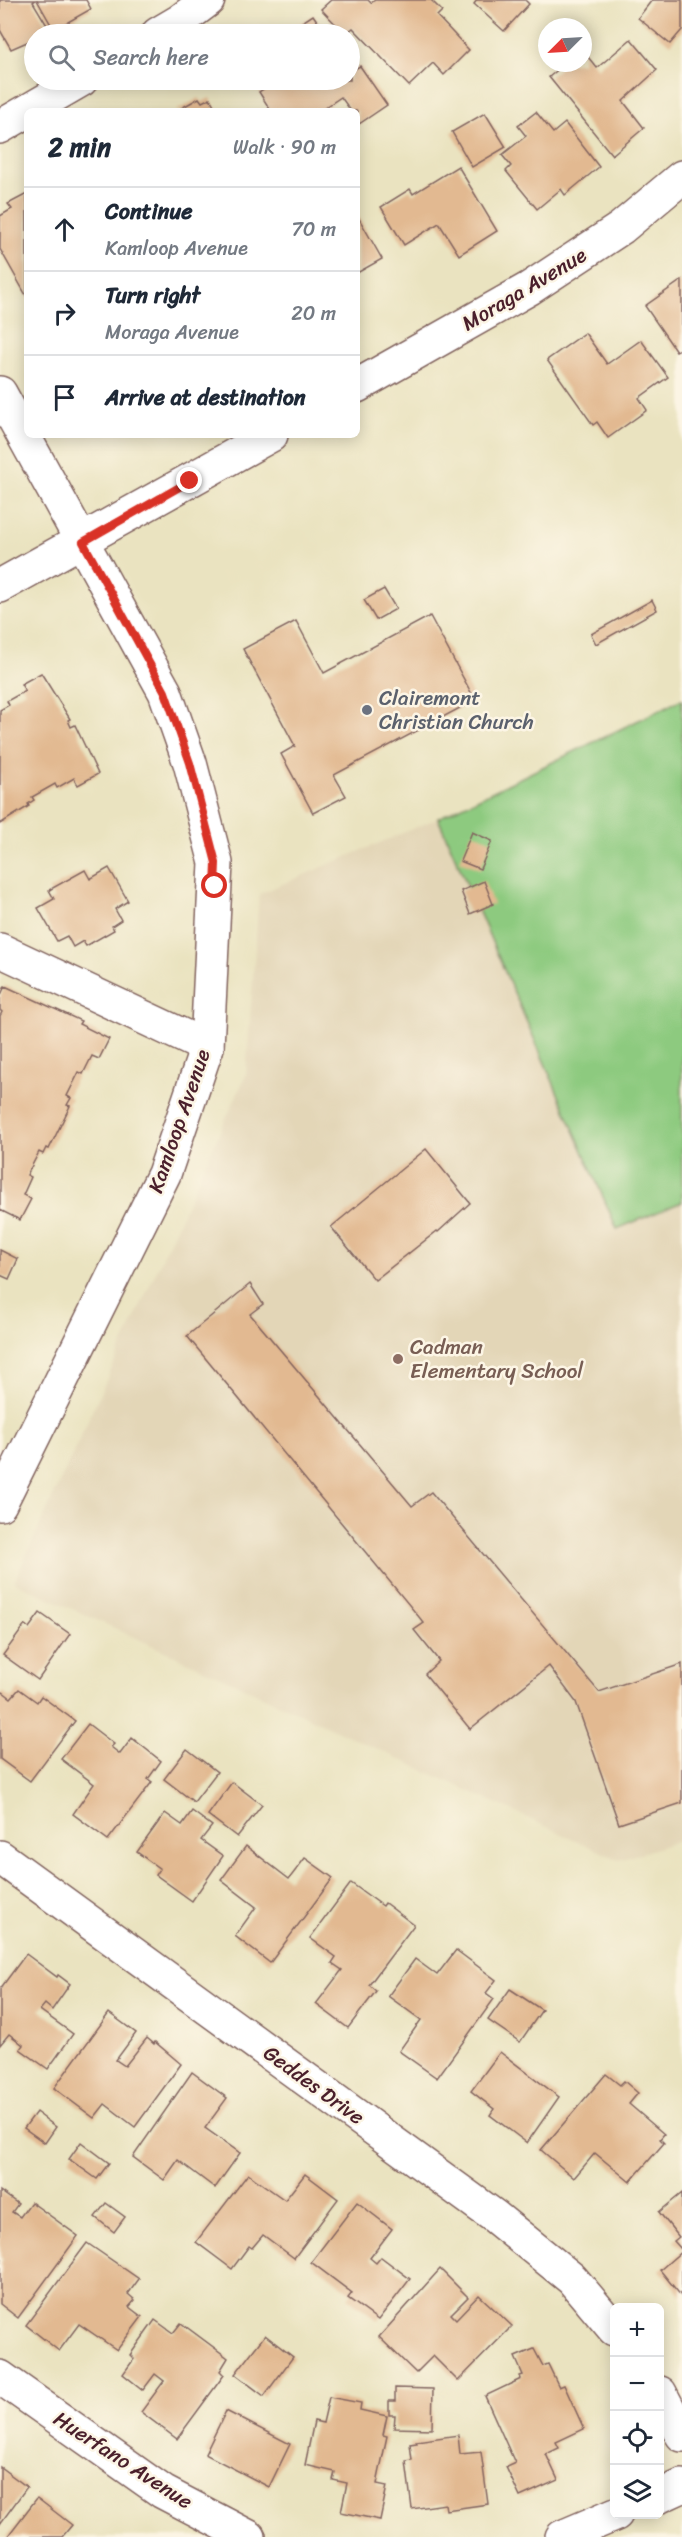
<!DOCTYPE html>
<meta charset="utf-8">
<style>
:root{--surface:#fff;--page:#f6f6f7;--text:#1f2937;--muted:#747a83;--line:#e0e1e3}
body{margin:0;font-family:Sriracha,sans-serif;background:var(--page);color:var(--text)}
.controls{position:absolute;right:18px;bottom:18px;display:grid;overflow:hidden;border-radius:9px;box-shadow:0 3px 15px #0003}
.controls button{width:54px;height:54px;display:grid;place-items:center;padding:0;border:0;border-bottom:2px solid var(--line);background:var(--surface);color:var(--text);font:30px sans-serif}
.compass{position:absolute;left:538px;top:18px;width:54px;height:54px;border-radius:50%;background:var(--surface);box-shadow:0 3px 15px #0003;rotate:246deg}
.stop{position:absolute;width:18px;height:18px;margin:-14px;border:4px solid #d93025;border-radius:50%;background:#fff}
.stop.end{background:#d93025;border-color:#fff;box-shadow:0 2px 6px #0008}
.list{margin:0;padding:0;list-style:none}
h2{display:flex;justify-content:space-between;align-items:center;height:78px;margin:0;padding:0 24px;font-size:26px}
h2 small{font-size:20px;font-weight:400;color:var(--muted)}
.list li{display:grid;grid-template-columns:39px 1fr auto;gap:18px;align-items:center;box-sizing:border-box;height:84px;padding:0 24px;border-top:2px solid var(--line)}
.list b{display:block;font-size:22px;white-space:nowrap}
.list p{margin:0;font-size:20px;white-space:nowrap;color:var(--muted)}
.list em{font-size:20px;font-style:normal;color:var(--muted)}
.icon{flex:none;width:33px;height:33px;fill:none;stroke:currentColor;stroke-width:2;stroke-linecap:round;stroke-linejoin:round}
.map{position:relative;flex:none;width:682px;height:2537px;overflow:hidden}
.search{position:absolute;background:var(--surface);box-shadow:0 3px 15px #0003;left:24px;top:24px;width:336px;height:66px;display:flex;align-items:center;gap:15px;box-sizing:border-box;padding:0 21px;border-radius:33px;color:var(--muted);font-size:22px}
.panel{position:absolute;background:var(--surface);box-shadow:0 3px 15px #0003;left:24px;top:108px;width:336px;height:330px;border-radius:9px}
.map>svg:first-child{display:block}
.built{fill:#e3d6b7}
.green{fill:#8dca7f;stroke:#6c7455;stroke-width:1.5}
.building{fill:#e2b991}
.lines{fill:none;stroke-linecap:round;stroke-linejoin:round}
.minor-casing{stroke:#82645f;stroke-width:36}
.major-casing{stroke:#82645f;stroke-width:36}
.minor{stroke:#fff;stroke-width:33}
.major{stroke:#fff;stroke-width:33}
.route{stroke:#d93025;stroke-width:8}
.worship-dot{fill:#6b7280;stroke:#fcf5e5;stroke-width:2}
.education-dot{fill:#8d6e63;stroke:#fcf5e5;stroke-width:2}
.labels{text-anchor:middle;stroke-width:5;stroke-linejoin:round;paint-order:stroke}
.street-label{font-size:21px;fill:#4a1f2b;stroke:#fcf5e5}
.worship-label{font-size:21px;fill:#5b616d;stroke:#fcf5e5;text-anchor:start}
.education-label{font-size:21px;fill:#785e54;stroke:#fcf5e5;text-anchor:start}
</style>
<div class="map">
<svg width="682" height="2537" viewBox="0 0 682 2537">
<rect width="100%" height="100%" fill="#fcf5e5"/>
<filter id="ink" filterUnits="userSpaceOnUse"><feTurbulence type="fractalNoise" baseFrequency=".0167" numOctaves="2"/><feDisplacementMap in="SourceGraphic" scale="12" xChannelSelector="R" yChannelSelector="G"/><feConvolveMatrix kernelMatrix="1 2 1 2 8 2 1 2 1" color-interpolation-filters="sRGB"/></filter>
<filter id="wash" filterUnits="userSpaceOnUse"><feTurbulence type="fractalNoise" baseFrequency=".008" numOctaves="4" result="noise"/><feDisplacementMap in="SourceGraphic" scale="24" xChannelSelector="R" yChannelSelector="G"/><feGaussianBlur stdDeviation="1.35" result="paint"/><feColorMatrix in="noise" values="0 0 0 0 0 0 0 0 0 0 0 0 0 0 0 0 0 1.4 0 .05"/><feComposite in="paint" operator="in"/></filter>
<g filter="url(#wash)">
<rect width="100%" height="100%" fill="#eae3c0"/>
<path class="built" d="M438,818L617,1229L682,1202V1840L619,1860L14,1582L246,1075L259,894Z"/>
<path class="green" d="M682,699V1202L617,1229L438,818Z"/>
<g id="blocks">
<g class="building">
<path d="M0,0H36L33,2L48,27L40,31L43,34H34V39L11,49L0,30Z"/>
<path d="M37,0H86L91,9L54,30Z"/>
<path d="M331,0H368L371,3L375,0H431L442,11L437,16L469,50L444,75L433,63L409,86L353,28L345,34L321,9Z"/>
<path d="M477,0H525L529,4L504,31L474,4Z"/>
<path d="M652,0H682V30L670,44L638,18Z"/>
<path d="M313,15L326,34H284Z"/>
<path d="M631,39L657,70L623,101L644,128L612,155L549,77L566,63H583V51L597,68Z"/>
<path d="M360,66L387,105L359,124L357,111H351L341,97L320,111H271L259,92L277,80H350V69L351,71Z"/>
<path d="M199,98L202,102L210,98L217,111H176Z"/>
<path d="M536,112L553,133L565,123L599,167L565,195L561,189L537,209L506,171L511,166L502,155L526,136L518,126Z"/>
<path d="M485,113L506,147L472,167L452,132Z"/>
<path d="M458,166L497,231L459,255L439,223L404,245L381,207L410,189L413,194Z"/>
<path d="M27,194V297L0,249V216L12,209L8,204Z"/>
<path d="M357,215L382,259L357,273Z"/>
<path d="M682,280V348L676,351L645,306Z"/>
<path d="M585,333L607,364L641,340L668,377L639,398L647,410L608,438L597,422L593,425L547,360Z"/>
<path d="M384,589L396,609L376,620L364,600Z"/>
<path d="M652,600L657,610L596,644L591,634Z"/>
<path d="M430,616L475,700L334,775L346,796L313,813L281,754L295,746L243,649L296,621L324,673Z"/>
<path d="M41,673L70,719L68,720L71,727L75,725L98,774L78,785L74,778L57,788L55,784L32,797L34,800L28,804L29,806L0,824V710L9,705L7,701L25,691L21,684Z"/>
<path d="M472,832L492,841L480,869L460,861Z"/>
<path d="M109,868L128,901L115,909L121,920L112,926L114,930L86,946L83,941L73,947L67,936L57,941L38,908L54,899L49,890L85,870L90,879Z"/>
<path d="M484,881L493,904L470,914L461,891Z"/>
<path d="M5,986L81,1021L79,1024L109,1039L99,1059L92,1056L83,1074L79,1072L67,1096L71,1098L67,1105L70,1106L49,1149L46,1148L43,1154L39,1152L27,1175L31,1177L23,1195L31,1199L20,1220L0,1210V1016L2,1012L0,1010V997Z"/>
<path d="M426,1149L470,1203L438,1232L437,1231L375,1280L331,1227Z"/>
<path d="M0,1250L18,1259L9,1279L0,1275Z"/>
<path d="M250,1284L263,1304L250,1314L412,1506L431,1492L599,1692L682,1664V1803L619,1824L576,1702L549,1666L470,1729L425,1674L439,1661L414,1630L424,1623L187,1336Z"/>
<path d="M40,1613L70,1634L38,1680L3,1655L25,1625L29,1628Z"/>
<path d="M19,1689L37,1702L41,1696L75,1721L30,1781L0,1759V1696L3,1692L11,1698Z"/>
<path d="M88,1724L114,1744L111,1747L120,1754L132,1738L161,1761L148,1779L152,1782L108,1840L73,1814L94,1784L61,1759Z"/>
<path d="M187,1749L217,1772L194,1802L164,1779Z"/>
<path d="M232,1782L262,1805L237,1837L208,1815Z"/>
<path d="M192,1811L212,1826L201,1840L223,1856L192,1901L156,1875L160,1869L137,1852L165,1813L182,1825Z"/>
<path d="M246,1846L289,1879L305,1858L333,1878L270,1963L235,1936L256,1907L221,1880Z"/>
<path d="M351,1883L383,1906L385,1903L414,1925L369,1985L376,1991L348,2028L316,2004L342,1970L332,1963L336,1957L310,1938Z"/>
<path d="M456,1950L496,1980L486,1993L494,1999L437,2078L399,2051L421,2020L388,1996L415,1959L437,1975Z"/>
<path d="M26,1954L57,1977L58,1975L70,1984L52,2010L45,2004L40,2010L73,2034L48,2069L20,2049L23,2045L9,2034L0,2045V1989Z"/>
<path d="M510,1989L542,2010L520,2042L488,2020Z"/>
<path d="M109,2013L136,2033L116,2060L125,2066L147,2038L154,2044L155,2042L181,2064L135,2127L105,2104L94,2118L54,2088Z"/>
<path d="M500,2052L559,2097L527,2143L490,2115L494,2109L471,2091Z"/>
<path d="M192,2072L227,2098L205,2128L240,2153L215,2188L178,2160L164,2180L133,2157Z"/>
<path d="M606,2074L620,2085L624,2081L638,2093L629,2104L664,2134L660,2139L664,2143L630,2182L595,2153L574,2178L541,2150Z"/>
<path d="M36,2112L56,2127L45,2143L24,2128Z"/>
<path d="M81,2142L109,2163L97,2179L69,2159Z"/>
<path d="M248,2174L285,2200L305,2174L338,2199L294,2258L263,2235L252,2248L249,2246L232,2269L196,2242Z"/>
<path d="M0,2191L18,2204L12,2212L20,2217L31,2202L78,2236L18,2318L0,2304V2263L2,2259L0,2257Z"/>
<path d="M682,2193V2250L674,2241L679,2237L659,2212Z"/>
<path d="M357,2202L392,2229L370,2258L376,2263L381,2257L410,2279L378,2320L348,2298L352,2293L311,2262Z"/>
<path d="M106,2203L125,2217L114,2232L95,2217Z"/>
<path d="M87,2243L139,2279L128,2294L135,2300L129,2307L142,2317L117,2350L79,2324L59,2351L26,2325Z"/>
<path d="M682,2251V2297L660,2270Z"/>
<path d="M440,2269L468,2297L451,2314L456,2319L479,2295L512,2326L458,2381L433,2356L416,2373L379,2337Z"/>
<path d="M155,2320L173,2333L181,2323L228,2358L220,2371L224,2375L177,2439L141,2412L164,2381L155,2374L143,2390L123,2374L134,2359L130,2355Z"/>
<path d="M265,2335L293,2357L264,2396L235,2374Z"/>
<path d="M534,2349L543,2366L548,2364L559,2387L564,2385L584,2429L556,2442L559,2448L546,2454L558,2480L520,2497L506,2467L515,2463L485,2396L521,2379L520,2376L523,2375L515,2357Z"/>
<path d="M395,2388L433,2389L432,2429L394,2428L395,2415H389V2401H395Z"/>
<path d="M329,2397L361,2403L360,2410L387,2416L383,2435L387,2436L377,2484L387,2486L380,2520L341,2512L347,2483L333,2480L335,2472L305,2465L314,2421L323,2423Z"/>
<path d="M226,2411L290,2444L269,2487L205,2454Z"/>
<path d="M458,2435L460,2454L481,2452L488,2504L446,2510L445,2504L412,2509L406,2461L412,2460L410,2444L417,2443L416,2441Z"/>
<path d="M0,2467L27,2487L0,2524Z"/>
<path d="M37,2498L72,2525L62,2537H7Z"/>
</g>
</g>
</g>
<g filter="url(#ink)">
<use href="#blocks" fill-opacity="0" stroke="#82645f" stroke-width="1.5"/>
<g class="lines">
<g class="minor-casing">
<g id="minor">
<path d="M158,34L180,21L208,0"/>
<path d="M0,127L81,80"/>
<path d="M0,393L165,692L190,763L216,863L207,1047L164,1174L0,1504"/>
<path d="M0,950L207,1047"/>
<path d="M0,1857L494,2216L572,2279L614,2329"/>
<path d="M0,2377L163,2492L249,2537"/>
<path d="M660,2393L682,2435"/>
<path d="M660,2496L682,2486"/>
<path d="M562,2537L616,2514"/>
</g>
</g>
<g class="major-casing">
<g id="major">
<path d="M357,386L530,288L621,228L682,177"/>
<path d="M0,586L271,435"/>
</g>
</g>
<use href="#minor" class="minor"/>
<use href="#major" class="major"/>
</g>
</g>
<g class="lines" filter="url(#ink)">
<path class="route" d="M190,481L83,542L165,692L190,763L216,863L215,886"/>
</g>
<circle class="worship-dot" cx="367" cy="710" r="6"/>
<circle class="education-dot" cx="398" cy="1359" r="6"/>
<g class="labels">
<g class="street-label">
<text transform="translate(524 289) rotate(-31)" y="7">Moraga Avenue</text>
<text transform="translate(179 1121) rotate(-71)" y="7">Kamloop Avenue</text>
<text transform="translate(314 2085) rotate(36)" y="7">Geddes Drive</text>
<text transform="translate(123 2460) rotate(33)" y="7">Huerfano Avenue</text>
</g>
<g class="worship-label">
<text x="379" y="705">Clairemont<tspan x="379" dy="24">Christian Church</tspan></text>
</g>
<g class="education-label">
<text x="410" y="1354">Cadman<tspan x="410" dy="24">Elementary School</tspan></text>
</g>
</g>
</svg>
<div class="controls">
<button>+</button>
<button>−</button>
<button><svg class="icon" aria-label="locate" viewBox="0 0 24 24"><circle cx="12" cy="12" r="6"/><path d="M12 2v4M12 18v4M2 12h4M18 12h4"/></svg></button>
<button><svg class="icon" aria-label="layers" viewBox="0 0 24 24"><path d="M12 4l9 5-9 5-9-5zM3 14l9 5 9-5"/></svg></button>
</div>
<svg class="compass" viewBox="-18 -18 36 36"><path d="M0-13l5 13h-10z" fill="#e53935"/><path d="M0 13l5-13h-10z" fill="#747a83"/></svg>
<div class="stop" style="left:215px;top:886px"></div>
<div class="stop end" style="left:190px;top:481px"></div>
<div class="search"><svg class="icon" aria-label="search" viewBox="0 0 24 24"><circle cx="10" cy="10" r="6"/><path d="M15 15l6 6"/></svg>Search here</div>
<section class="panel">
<h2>2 min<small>Walk · 90 m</small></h2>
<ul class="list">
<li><svg class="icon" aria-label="ahead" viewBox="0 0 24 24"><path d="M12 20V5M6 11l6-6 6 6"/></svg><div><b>Continue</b><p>Kamloop Avenue</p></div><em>70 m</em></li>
<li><svg class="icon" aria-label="right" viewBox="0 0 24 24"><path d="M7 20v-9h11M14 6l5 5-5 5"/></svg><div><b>Turn right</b><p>Moraga Avenue</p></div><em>20 m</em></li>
<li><svg class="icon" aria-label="arrive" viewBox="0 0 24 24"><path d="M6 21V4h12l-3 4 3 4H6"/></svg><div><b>Arrive at destination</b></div></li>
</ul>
</section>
</div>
